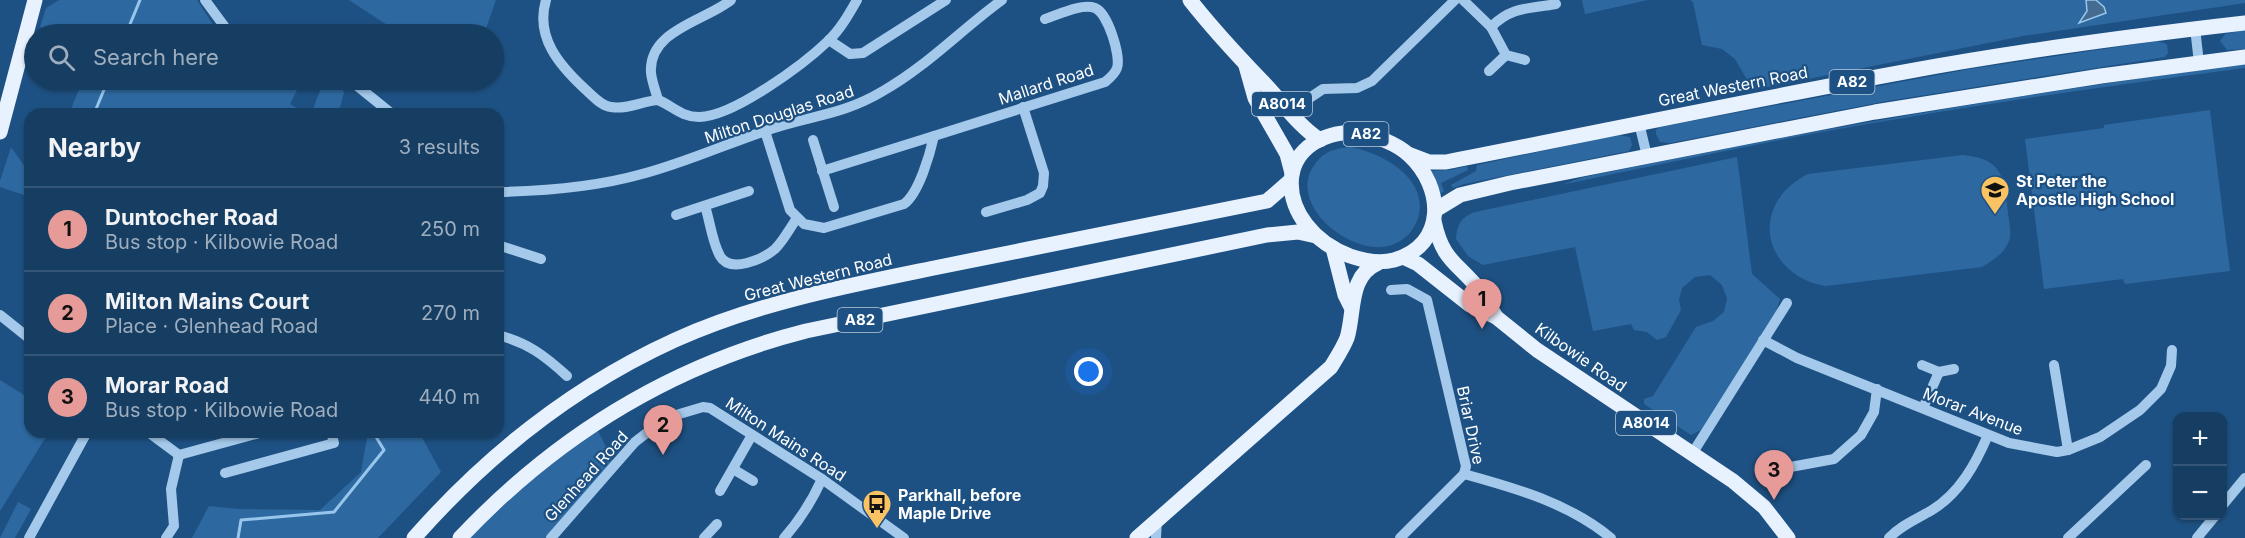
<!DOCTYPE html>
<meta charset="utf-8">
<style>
:root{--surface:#163d62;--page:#1f4468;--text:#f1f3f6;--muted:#9eaebe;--line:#355677;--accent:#e69b98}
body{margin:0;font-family:Inter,sans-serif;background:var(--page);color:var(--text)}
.controls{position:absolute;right:18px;bottom:18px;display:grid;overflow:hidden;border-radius:12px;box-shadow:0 2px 4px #0004}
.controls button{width:54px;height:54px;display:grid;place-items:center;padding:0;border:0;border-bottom:2px solid var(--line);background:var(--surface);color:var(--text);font:30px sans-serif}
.you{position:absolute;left:1089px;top:372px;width:21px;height:21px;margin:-15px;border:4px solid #fff;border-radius:50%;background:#1a73e8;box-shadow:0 0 0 9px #1a73e833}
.badge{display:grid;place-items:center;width:39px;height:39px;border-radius:50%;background:var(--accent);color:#111;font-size:20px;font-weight:700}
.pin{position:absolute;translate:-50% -50px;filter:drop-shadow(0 2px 3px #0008)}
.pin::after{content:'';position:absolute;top:32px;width:21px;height:18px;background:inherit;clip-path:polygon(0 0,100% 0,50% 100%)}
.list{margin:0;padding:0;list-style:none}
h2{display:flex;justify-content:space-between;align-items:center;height:78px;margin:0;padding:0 24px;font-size:26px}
h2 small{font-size:20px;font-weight:400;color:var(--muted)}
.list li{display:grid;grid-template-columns:39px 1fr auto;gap:18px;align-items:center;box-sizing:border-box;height:84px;padding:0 24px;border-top:2px solid var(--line)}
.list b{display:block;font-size:22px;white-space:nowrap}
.list p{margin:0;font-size:20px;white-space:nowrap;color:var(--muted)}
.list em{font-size:20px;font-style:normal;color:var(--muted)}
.icon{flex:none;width:33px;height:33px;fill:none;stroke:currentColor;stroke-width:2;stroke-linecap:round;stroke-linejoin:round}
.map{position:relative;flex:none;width:2245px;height:538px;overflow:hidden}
.search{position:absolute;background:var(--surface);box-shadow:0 2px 4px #0004;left:24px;top:24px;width:480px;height:66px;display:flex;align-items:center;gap:15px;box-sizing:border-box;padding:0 21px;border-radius:33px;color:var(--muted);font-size:22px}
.panel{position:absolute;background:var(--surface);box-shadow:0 2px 4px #0004;left:24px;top:108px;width:480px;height:330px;border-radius:18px}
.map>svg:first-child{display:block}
.green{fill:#2d69a0}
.water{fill:#466b90;stroke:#98c5eb;stroke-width:1.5}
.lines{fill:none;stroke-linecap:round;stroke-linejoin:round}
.stream{stroke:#98c5eb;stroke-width:3}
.minor{stroke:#a4c9ea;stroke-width:10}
.major{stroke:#e8f2fe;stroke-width:15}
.labels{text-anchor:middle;stroke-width:4.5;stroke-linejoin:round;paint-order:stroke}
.shield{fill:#1e5183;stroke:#bccbda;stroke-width:1.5}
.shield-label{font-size:15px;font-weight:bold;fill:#fff}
.street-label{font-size:16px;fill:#fff;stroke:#1e5183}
.poi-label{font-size:16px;font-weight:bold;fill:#fff;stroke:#1e5183;text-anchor:start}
</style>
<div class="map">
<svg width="2245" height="538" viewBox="0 0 2245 538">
<rect width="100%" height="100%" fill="#1e5183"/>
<g class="green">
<path d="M59,0H197L219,34H66L62,24L50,30L40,27L46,8Z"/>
<path d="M349,0H496L484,34H401Z"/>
<path d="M1582,0H1648L1585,14Z"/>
<path d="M1690,0H2245V3L2023,36L1753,90L1735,59L1722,49L1702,45L1693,2Z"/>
<path d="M2245,30V49L2227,50L2220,41L2225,34Z"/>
<path d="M2157,41L2167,44L2168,53L2165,57L1887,101L1670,143L1660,142L1656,134V130L1660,127L1970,69Z"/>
<path d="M2245,64V68C2113,85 1981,104 1850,127C1753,144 1657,165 1561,185L1584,177C1803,132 2023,93 2245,64Z"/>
<path d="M77,80H290L295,82L292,88L297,90L290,104L308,114H69L79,89Z"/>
<path d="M324,80L341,84L344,93L338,114H311Z"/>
<path d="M2210,110L2230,271L2125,284L2123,279L2044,289L2025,139L2104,128V125Z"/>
<path d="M1618,135L1630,137L1632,145L1629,151L1464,184L1453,188L1451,185L1476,171L1477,165Z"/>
<path d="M11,147L30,174V197L0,187V181Z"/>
<path d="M1351,147C1382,153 1430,179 1418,218C1414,230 1406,239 1394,244C1356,261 1284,205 1315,164C1324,151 1336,148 1351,147Z"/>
<path d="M1963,155C2004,159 2004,178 2008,213C2009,222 2012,233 2009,241C2004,254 1993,260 1982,267L1826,286C1786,281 1755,241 1777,202C1784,189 1795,181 1808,174Z"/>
<path d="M1737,157L1752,274L1780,299L1776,312L1701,430L1691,435L1644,404V399L1653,396L1696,327L1713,321L1724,312L1727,298L1722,285L1710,275L1695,277L1682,288L1679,300L1681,310L1666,337L1657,340L1647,332L1634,330L1631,324L1593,331L1575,247L1483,265L1468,256L1456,239C1457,225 1461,217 1475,212Z"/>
<path d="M1467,166L1468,170L1441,183L1444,191L1438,195L1429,171L1450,170Z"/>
<path d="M0,380L30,399V432H49L0,511Z"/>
<path d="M594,423L615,465L551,538H460Z"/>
<path d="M368,432H419L441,472L378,538H192L209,506L238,509L320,510L361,472Z"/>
<path d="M18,502L31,509L15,538H0Z"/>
</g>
<path class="water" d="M2086,0H2096L2104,7L2106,13L2079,23L2087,11Z"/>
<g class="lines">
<g class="stream">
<path d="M126,34L140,0"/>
<path d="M94,114L108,80"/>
<path d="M238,538L241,520L334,512L384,450L373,432"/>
</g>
<g class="minor">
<path d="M205,0L230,34"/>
<path d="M546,0C535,37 559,65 585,89C593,96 601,106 611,107C627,110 643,101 658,100"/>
<path d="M1463,0L1491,27L1506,55L1489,71"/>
<path d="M1491,27C1512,6 1529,9 1556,4"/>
<path d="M2195,28L2199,63"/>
<path d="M829,40L850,54L863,53L946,0"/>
<path d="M1506,55L1525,60"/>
<path d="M350,80L392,114"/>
<path d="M1308,99L1323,89L1357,88L1372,81L1455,0"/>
<path d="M658,100C673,106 681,117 699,117C733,117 804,64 828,41C840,30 849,14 857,0"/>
<path d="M658,100C656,92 652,82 651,73C648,30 705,21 731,0"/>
<path d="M1639,123L1647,156"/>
<path d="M765,131L790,210L804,224L824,228L904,204C919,193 930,154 934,136L1105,82C1110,78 1115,74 1117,68C1121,56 1108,13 1095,8C1081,3 1058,15 1045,19"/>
<path d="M813,140L834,207"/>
<path d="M822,171L934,136"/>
<path d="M498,192C546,191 596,187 642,174C687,162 728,143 771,129C813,115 843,115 883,91C927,66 962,29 1002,0"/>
<path d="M705,206C710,221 712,242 720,256C730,274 763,259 775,249C784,240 790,228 797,218"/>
<path d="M986,212L1027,200L1040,193L1043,186L1044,173L1023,107"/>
<path d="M676,215L749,191"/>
<path d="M498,245L541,259"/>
<path d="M1391,290L1407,289L1427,300L1464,458L1466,466L1464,474C1515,488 1569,503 1611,538"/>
<path d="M0,315L30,339"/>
<path d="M498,335C528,343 544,355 567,376"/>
<path d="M1763,340L1797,358L2009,443L2057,452L2068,450L2100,437L2140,410L2161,389L2171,366L2172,350"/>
<path d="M1922,365L1939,372L1954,369"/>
<path d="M2054,365L2068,450"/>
<path d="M1923,408L1939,372"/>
<path d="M148,432L179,455"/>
<path d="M1692,454L1787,303"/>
<path d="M179,455L263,432"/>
<path d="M1766,465L1785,468L1834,459L1861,435L1874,412L1877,389"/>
<path d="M733,469L753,481"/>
<path d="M225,473L334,443L331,432"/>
<path d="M720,491L752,435"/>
<path d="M2222,506L2245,478"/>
<path d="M29,538L87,432"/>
<path d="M166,538L174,526L171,489L179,455"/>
<path d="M551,538L635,442L666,418L703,407L710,408L822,479L904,538"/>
<path d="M704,538L717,524"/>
<path d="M784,538C800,520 812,501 822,479"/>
<path d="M1156,538L1157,520"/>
<path d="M1400,538L1464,474"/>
<path d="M1889,538C1901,525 1917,519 1932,510C1960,493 1976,463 1988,435"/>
<path d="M2068,538L2146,465"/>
<path d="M2197,538L2215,516"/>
</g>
<g class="major">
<path d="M1190,0C1212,28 1237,55 1261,80C1281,100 1296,124 1320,140"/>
<path d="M1246,66L1255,98L1287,154L1292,173"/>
<path d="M0,132L35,0"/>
<path d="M1360,132C1377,137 1396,143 1409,155C1444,187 1447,245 1394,260C1379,264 1365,261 1350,256C1274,228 1266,131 1360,132Z"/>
<path d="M1408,154L1429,162H1446C1599,132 1751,100 1904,72C2017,51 2131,36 2245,23"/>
<path d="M1437,209L1460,195L1510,183L1875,112L2101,76L2245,57"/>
<path d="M1434,221C1443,263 1458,262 1481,292C1487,300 1491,309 1496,317"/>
<path d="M1333,248L1345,295L1351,307"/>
<path d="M1403,257L1418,264L1470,305L1496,317L1537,350L1733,481L1764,507L1788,538"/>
<path d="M414,538C487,455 574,386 675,340C757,303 846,286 934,268C1045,246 1156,224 1267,201L1290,181"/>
<path d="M460,538C556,436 669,366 806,331L1267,235L1298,232L1316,236"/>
<path d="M1137,538L1331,367C1337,357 1343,348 1347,338C1355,312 1348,276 1378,263"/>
</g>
</g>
<defs>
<g id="school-pin" transform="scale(1.5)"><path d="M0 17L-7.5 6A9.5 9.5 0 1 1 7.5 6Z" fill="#f9c363" stroke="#1e5183"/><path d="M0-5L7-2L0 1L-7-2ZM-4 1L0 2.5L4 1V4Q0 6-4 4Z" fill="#111"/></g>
<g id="bus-pin" transform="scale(1.5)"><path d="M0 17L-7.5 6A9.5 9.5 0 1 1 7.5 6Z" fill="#f9c363" stroke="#1e5183"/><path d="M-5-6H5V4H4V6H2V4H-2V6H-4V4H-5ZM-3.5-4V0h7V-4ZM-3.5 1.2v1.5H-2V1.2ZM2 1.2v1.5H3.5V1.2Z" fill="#111"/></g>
</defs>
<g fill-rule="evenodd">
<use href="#school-pin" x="1995" y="190"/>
<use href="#bus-pin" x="877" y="504"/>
</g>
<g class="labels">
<g class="shield">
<rect x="1829.5" y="70" width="45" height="24" rx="4.5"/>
<rect x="1252" y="92" width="60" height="24" rx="4.5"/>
<rect x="1343.5" y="122" width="45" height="24" rx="4.5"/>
<rect x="837.5" y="308" width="45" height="24" rx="4.5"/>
<rect x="1616" y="411" width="60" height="24" rx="4.5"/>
</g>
<g class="shield-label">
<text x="1852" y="87">A82</text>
<text x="1282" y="109">A8014</text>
<text x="1366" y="139">A82</text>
<text x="860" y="325">A82</text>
<text x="1646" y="428">A8014</text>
</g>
<g class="street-label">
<text transform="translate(1046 84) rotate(-18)" y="6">Mallard Road</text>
<text transform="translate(1733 86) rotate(-11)" y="6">Great Western Road</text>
<text transform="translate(779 114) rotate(-18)" y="6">Milton Douglas Road</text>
<text transform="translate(818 277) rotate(-14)" y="6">Great Western Road</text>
<text transform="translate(1581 357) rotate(35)" y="6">Kilbowie Road</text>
<text transform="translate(1973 411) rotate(21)" y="6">Morar Avenue</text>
<text transform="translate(1471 425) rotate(78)" y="6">Briar Drive</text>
<text transform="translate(786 439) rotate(33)" y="6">Milton Mains Road</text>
<text transform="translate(586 476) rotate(-48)" y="6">Glenhead Road</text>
</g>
<g class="poi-label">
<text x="2016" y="187">St Peter the<tspan x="2016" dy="18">Apostle High School</tspan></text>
<text x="898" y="501">Parkhall, before<tspan x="898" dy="18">Maple Drive</tspan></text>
</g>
</g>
</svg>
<div class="controls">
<button>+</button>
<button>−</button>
</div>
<div class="you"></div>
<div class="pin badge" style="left:1482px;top:329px">1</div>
<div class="pin badge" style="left:663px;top:455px">2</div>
<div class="pin badge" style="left:1774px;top:500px">3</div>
<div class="search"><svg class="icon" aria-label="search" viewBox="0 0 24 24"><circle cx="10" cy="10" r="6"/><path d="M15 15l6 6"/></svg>Search here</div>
<section class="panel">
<h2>Nearby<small>3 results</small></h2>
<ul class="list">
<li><span class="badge">1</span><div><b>Duntocher Road</b><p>Bus stop · Kilbowie Road</p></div><em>250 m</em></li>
<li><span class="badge">2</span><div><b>Milton Mains Court</b><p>Place · Glenhead Road</p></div><em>270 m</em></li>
<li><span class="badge">3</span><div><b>Morar Road</b><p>Bus stop · Kilbowie Road</p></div><em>440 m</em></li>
</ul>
</section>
</div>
